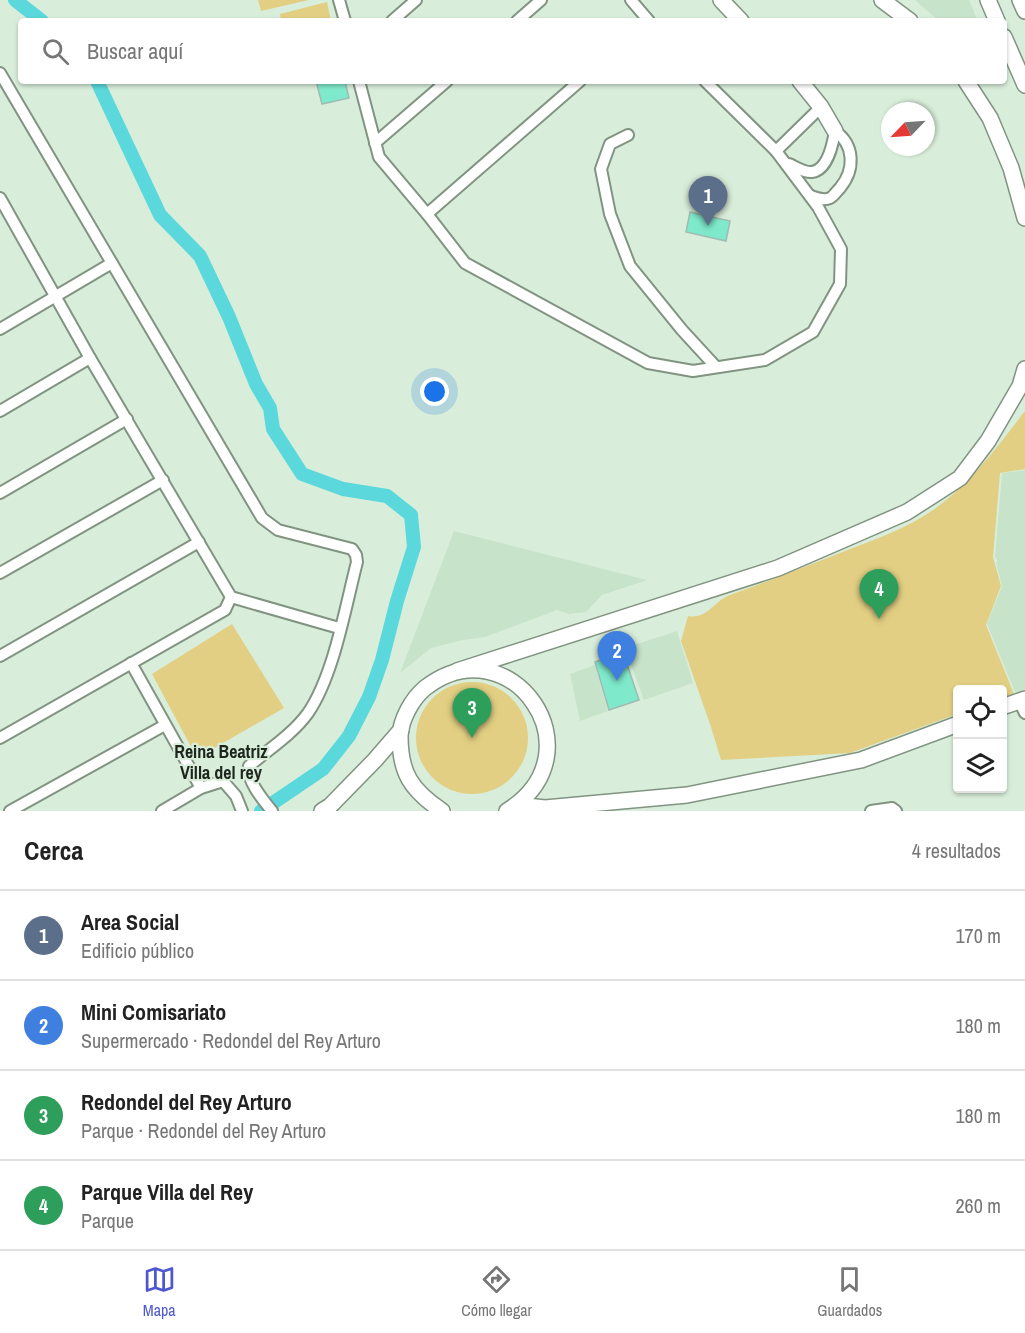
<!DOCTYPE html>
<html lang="es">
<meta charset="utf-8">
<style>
:root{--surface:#fff;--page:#f6f6f6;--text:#222;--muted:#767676;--line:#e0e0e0;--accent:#4e57cd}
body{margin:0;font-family:"Archivo Narrow",sans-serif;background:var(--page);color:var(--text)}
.controls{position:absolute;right:18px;bottom:18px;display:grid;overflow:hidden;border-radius:6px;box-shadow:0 2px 4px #0004}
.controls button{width:54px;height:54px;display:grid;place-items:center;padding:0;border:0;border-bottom:2px solid var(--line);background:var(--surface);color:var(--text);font:30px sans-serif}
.compass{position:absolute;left:881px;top:102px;width:54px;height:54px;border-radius:50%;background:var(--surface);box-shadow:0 2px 4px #0004;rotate:245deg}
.you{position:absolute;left:435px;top:392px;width:21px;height:21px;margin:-15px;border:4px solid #fff;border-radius:50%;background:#1a73e8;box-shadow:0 0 0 9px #1a73e833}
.badge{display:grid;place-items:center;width:39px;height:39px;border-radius:50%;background:var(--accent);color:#fff;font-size:20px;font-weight:700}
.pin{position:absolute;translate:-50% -50px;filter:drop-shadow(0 2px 3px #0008)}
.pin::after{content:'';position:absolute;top:32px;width:21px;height:18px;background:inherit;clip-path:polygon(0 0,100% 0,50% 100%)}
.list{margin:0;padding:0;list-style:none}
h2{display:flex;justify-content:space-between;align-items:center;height:78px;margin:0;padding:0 24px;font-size:26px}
h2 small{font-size:20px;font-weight:400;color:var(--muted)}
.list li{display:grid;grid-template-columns:39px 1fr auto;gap:18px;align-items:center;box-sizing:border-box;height:90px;padding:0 24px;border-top:2px solid var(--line)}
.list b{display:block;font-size:22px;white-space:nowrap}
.list p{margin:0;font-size:20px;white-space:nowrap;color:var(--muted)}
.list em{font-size:20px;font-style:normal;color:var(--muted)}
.icon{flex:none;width:33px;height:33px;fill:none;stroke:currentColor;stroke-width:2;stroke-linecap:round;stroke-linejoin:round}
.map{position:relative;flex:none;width:1025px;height:811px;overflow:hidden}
.search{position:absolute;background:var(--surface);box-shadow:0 2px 4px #0004;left:18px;right:18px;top:18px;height:66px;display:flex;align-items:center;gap:15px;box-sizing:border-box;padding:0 21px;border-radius:6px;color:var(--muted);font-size:22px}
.sheet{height:438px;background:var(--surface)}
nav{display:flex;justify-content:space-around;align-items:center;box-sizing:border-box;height:84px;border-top:2px solid var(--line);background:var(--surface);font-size:16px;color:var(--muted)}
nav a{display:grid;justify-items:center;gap:3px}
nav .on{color:var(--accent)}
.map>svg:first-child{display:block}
.built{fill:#c7e3c9}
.green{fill:#e2cf83}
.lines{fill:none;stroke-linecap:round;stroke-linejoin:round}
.canal{stroke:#5bd8dc;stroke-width:14}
.building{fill:#7feacb;stroke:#9ebcb2;stroke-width:1.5}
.street-casing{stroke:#809481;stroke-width:14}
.secondary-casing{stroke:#809481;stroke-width:18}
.street{stroke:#fff;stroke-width:10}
.secondary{stroke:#fff;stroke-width:15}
.labels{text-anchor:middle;stroke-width:4.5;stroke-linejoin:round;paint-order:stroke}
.quarter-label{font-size:18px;font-weight:bold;fill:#1d251d;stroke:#d9eeda}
</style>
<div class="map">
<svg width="1025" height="811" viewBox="0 0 1025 811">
<rect width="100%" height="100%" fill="#d9eeda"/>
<g class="built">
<path d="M915,0H969L978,21H939Z"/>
<path d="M1025,470V689L1015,692L987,624L1002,586L996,562H998L995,557L1002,473Z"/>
<path d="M454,531L647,580L602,595L586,612L569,614L557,610L485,637L463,640L431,648L400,673Z"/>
<path d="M677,631L693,683L644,700L625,648Z"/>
<path d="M595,665L608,711L580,721L570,674Z"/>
</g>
<g class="green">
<path d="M258,0H309L261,11Z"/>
<path d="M327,2L331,21H281L280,14Z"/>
<path d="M1025,411V469L1000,473L993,557L1001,586L986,625L1014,694L1003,698L1002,690H958L957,714L850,753L721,760L711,727L681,641L688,616C707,620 715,600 730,595C769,581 807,566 845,551C876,539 908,528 936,508C972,482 998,446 1025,411Z"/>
<path d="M232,624L284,708L197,758L152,674Z"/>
<circle cx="472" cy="738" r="56"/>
</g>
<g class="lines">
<g class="canal">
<path d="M15,0L42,21"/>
<path d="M97,81L160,215L200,256L229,317L256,384L270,408L273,429L302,474L343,489L387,496L411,515L414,547L397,601L382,660L369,697L349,736L323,769L261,811"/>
</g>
</g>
<g class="building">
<path d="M316,81H345L349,98L322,104Z"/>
<path d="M690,212L730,221L726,241L686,232Z"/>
<path d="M623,652L639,700L609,710L595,662Z"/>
</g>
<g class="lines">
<g class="street-casing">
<g id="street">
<path d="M339,0L345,21"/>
<path d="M631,0L649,21"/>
<path d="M392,21L416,0"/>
<path d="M517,21L541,0"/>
<path d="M0,73L262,518L278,530L352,549L356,555L357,562C345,608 334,675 308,713C293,734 268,750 249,766C246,780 263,800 272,811"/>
<path d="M359,81L379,157L427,214L465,263L648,363L693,371L765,360L813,332L840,284L841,249L818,207L776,151L705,81"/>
<path d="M628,135L610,144L601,169L610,214L630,266L682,330L716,367"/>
<path d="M375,143L447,81"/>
<path d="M776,151L821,107"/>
<path d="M789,164C796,167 805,173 812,172C828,170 833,143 835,131C855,145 855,170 840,188C837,191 833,197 830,198C824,201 817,198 811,196"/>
<path d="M0,198L90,358L231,597"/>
<path d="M427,214L580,81"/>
<path d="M0,329L112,263"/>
<path d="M0,411L90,358"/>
<path d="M0,493L127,419"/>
<path d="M0,573L163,480"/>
<path d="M0,656L199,542"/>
<path d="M131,663L201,788"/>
<path d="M1019,701L1025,713"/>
<path d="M0,738L225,610L231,597L339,628"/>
<path d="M10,811L165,725"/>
<path d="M162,811L201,788L223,781L236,796L242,811"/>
<path d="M871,811L892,808L896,811"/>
</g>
</g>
<g class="secondary-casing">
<g id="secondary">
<path d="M721,0L741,21"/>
<path d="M882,0L910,21"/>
<path d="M988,0L997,21"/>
<path d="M1020,0L1025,11"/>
<path d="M1004,37L1025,85"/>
<path d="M800,81L821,107L835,131"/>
<path d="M966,81L990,118L1011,168L1025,218"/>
<path d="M457,671L778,568L907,512L960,478L988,441L1020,386L1025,369"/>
<path d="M1002,707L1025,699"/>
<path d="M517,805L545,808L687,795L861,760L958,724"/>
<path d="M322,811L330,806L375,760L401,730"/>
<path d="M442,811C411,790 400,773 400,736C401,719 412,699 425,688C510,622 602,752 507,811"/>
</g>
</g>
<use href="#street" class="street"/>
<use href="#secondary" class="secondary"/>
</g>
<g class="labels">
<g class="quarter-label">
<text x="221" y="758">Reina Beatriz<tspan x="221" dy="21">Villa del rey</tspan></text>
</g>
</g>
</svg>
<div class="controls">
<button><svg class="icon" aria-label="locate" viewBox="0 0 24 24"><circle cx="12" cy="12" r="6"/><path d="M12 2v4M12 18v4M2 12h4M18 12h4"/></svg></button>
<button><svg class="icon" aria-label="layers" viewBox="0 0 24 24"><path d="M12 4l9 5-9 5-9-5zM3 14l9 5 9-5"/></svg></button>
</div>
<svg class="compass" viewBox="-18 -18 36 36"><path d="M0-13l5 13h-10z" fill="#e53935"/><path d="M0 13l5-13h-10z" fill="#767676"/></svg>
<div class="you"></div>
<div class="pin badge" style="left:708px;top:226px;background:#5c6f8a">1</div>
<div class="pin badge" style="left:617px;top:681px;background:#3f7fe0">2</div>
<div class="pin badge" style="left:472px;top:738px;background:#2e9e5b">3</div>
<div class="pin badge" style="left:879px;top:619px;background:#2e9e5b">4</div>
<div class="search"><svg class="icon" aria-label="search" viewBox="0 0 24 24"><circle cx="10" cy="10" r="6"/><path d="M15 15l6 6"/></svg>Buscar aquí</div>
</div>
<section class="sheet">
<h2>Cerca<small>4 resultados</small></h2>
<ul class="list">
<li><span class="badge" style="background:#5c6f8a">1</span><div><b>Area Social</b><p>Edificio público</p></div><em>170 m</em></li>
<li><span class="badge" style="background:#3f7fe0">2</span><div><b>Mini Comisariato</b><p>Supermercado · Redondel del Rey Arturo</p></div><em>180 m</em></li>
<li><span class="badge" style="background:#2e9e5b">3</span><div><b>Redondel del Rey Arturo</b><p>Parque · Redondel del Rey Arturo</p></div><em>180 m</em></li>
<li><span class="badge" style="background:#2e9e5b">4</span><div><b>Parque Villa del Rey</b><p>Parque</p></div><em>260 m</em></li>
</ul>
</section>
<nav>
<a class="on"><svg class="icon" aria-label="map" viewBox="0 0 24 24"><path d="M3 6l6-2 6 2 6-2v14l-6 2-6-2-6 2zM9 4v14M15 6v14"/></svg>Mapa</a>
<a><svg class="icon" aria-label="directions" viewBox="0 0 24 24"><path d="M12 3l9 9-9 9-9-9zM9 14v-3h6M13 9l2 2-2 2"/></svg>Cómo llegar</a>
<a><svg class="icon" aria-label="saved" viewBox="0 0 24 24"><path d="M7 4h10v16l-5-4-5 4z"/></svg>Guardados</a>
</nav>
